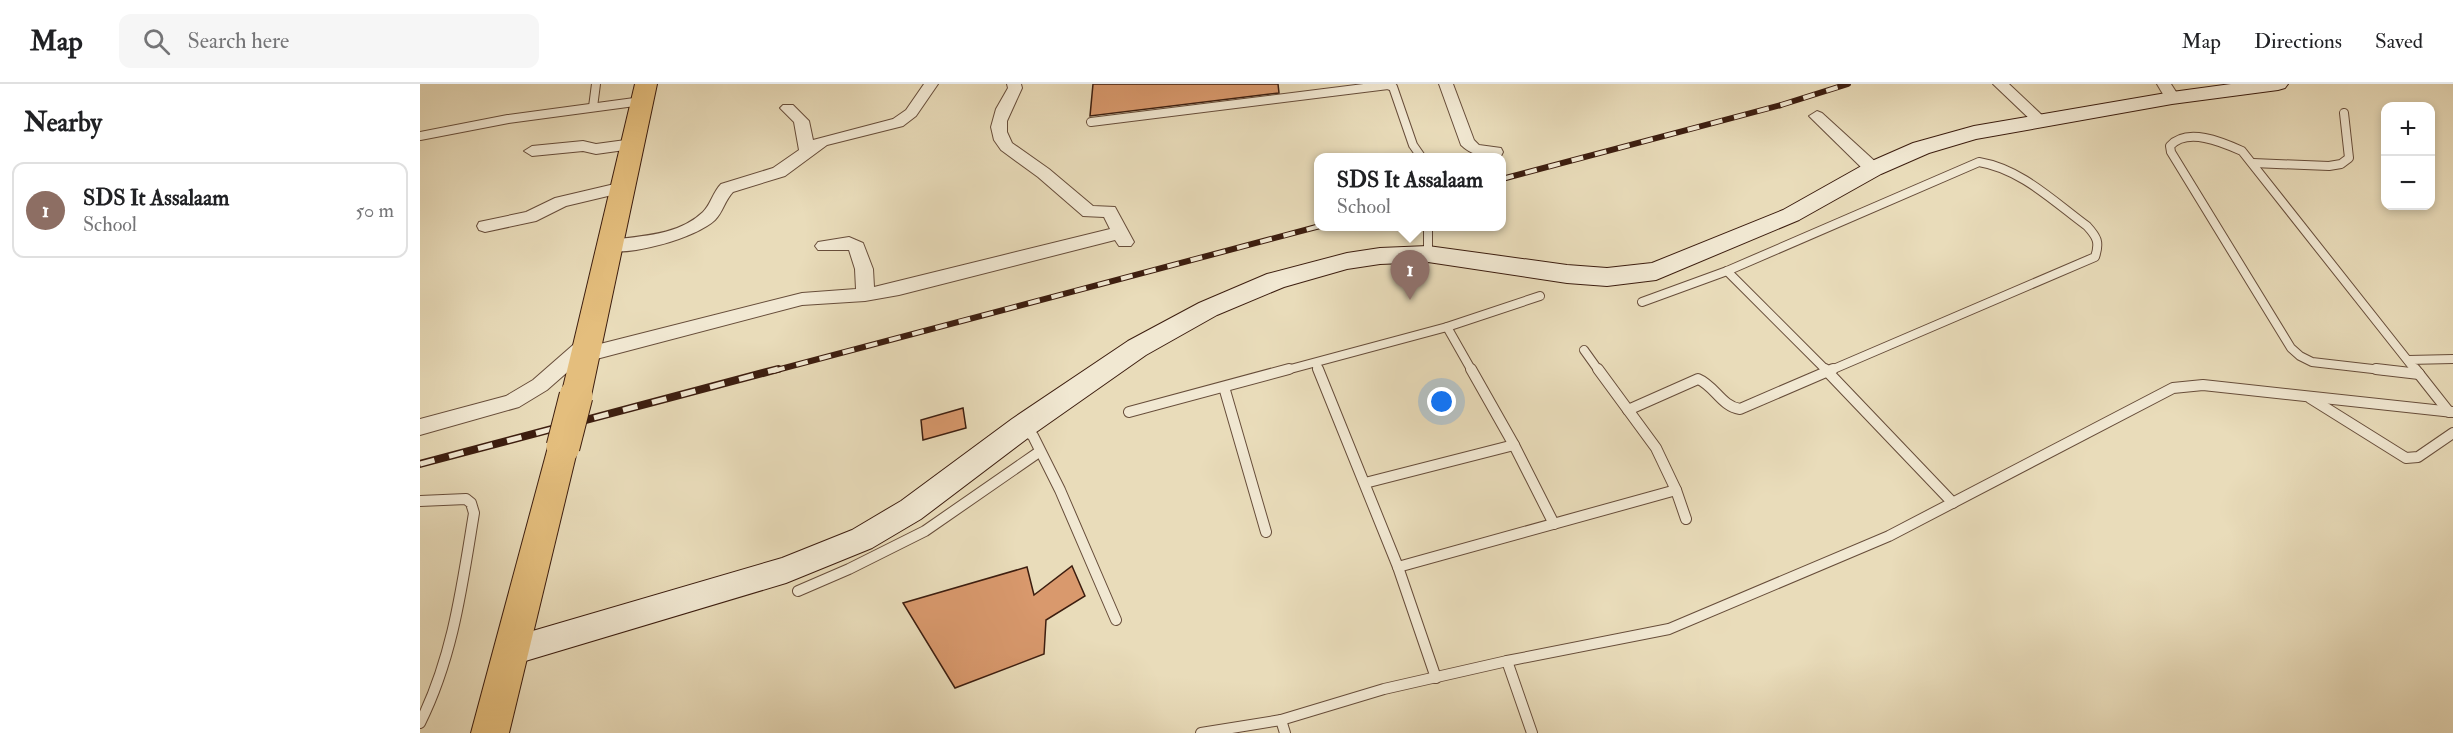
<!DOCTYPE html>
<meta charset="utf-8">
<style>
:root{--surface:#fff;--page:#f6f6f6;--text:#202124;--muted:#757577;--line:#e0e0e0;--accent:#1a73e8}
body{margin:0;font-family:"IM FELL Double Pica",serif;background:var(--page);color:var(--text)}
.controls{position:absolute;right:18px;top:18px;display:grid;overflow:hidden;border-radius:12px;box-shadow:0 3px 9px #0003}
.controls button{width:54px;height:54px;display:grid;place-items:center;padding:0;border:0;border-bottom:2px solid var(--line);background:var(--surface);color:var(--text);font:30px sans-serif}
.you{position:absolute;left:1022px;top:318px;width:21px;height:21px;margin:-15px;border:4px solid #fff;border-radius:50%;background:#1a73e8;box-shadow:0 0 0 9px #1a73e833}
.badge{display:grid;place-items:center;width:39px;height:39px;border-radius:50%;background:var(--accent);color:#fff;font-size:20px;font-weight:700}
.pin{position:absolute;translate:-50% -50px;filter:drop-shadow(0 2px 3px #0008)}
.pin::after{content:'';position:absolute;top:32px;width:21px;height:18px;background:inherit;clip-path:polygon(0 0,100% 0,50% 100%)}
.popup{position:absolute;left:894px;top:69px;width:192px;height:78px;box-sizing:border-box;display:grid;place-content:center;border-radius:12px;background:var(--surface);filter:drop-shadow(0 2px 4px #0005);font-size:20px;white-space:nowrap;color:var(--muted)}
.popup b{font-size:22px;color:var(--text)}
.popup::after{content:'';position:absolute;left:50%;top:100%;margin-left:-12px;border:12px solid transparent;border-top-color:var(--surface)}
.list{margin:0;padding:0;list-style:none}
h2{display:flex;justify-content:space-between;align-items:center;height:78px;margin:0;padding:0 24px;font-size:26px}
h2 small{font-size:20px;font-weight:400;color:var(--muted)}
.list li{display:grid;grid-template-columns:39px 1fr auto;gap:18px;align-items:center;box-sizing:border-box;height:96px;margin:0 12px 12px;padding:0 12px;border:2px solid var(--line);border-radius:12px}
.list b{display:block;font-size:22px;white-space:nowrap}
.list p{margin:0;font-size:20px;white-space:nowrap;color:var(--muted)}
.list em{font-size:20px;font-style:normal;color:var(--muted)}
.icon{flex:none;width:33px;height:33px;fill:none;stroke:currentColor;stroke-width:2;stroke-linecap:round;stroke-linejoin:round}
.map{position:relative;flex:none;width:2033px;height:649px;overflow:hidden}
header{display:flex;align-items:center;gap:36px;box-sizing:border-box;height:84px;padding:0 30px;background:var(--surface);border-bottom:2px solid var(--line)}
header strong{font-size:28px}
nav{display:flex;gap:33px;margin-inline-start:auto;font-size:21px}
.search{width:420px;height:54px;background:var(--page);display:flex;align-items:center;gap:15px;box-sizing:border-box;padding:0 21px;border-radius:12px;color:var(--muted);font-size:22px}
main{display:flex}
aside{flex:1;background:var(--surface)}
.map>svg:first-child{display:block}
.building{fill:#d9996d;stroke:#3c1d0f;stroke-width:1.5}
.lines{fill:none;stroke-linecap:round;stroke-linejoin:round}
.lane-far1-casing{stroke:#674d3a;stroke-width:10}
.lane-casing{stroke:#674d3a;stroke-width:12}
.street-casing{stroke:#674d3a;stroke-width:2}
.secondary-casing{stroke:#3c1d0f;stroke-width:2}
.primary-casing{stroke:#3c1d0f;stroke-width:2}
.lane-far1{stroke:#f1e8d2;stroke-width:8}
.lane{stroke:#f1e8d2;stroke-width:10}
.street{fill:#f1e8d2;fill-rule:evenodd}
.secondary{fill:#f1e8d2;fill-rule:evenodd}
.primary{fill:#e4be7d;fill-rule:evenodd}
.rail-far1-casing{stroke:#3c1d0f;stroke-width:6}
.rail-casing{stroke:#3c1d0f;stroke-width:8}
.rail-far1{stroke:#f1e8d2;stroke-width:4;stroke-dasharray:12;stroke-linecap:butt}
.rail{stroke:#f1e8d2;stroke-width:5;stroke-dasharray:15;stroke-linecap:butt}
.primary-bridge-casing{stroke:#3c1d0f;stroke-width:35;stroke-linecap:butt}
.primary-bridge{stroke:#e4be7d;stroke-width:33}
</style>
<header>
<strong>Map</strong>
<div class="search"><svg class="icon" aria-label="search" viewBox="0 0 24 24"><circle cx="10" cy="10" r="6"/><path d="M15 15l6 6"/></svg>Search here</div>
<nav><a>Map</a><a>Directions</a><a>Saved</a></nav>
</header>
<main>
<aside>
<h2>Nearby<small></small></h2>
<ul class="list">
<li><span class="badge" style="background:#8d6e63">1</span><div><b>SDS It Assalaam</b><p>School</p></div><em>50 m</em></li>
</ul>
</aside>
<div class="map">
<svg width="2033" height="649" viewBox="0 0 2033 649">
<rect width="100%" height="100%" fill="#e9dcba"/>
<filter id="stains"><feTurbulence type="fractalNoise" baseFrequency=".00333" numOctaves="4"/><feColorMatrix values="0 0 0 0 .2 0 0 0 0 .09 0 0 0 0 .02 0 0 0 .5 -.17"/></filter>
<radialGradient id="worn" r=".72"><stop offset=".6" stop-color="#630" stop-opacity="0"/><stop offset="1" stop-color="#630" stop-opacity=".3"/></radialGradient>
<g class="building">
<path d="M673,0H858L859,9L670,32Z"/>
<path d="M543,324L546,344L503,356L501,336Z"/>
<path d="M652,482L665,512L626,536L624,570L535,604L483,519L607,483L614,511Z"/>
</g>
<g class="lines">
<g class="lane-far1-casing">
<g id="lane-far1">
<path d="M173,23L176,0"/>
<path d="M671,38L968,1L973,3L993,61L1002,74"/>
<path d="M0,52L88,35L222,17"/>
<path d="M1833,79L1909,82L1921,80L1929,74L1924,29"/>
<path d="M1008,142V170"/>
<path d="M1307,187L1407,287"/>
<path d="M1222,218L1307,187L1559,78C1601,85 1633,117 1667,142C1677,153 1680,158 1675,173L1409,287"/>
<path d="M1027,243L1120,212"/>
<path d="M1164,266L1179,287"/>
<path d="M1988,276L2033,275"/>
<path d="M896,279L899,287"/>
<path d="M863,287L1027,243L1052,287"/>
<path d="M1970,287L1892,278L1880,272L1871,264L1751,68L1750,62C1767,43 1802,58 1822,67L1996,287"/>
</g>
</g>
<g class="lane-casing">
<g id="lane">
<path d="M898,285L978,483L1256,406"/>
<path d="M1051,285L1094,361L1134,440"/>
<path d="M1178,285L1236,364L1256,406L1266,435"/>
<path d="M1405,285L1533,419"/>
<path d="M1956,285L1999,290"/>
<path d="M1995,285L1999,290"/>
<path d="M1999,290L2029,328"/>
<path d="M804,303L846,448"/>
<path d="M1890,314L1986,374L1998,373L2033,349"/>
<path d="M1208,326L1278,295C1295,302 1301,322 1320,325L1413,285"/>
<path d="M709,328L869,285"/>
<path d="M604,345L613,352L640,406L696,536"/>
<path d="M945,399L1094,361"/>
<path d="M0,417L46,415L51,419L54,429C42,502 33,573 0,639"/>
<path d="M978,483L1016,594"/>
<path d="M378,507L429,485L505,447L619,368"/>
<path d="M1087,577L1112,649"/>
<path d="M861,636L865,649"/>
<path d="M781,649L861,636L964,605L1087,577L1249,545L1469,452L1753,304L1783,301L2033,328"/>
</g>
</g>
<g class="street-casing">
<g id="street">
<path d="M504,0H518L496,32L483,42L407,61L365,92L313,108C305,116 303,128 295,136C276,154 209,173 184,166L181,162L184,158L190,156C222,152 259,151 283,128C291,120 293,108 301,100L353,84L379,66L374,38L360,24L363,21H373L389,37L393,56L473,35L486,26Z"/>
<path d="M587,0H601L602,4L587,37V48L592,59L629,85L673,122L695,123L714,158L711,162H699L695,156L479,211L445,217L382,221L165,278L160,277L127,306L99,323L0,351V335L86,312L113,296L161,254L168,252L175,254L176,261L382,209L436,205L435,185L429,166H398L395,162L398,158L429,153L443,159L453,185L454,203L690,145L684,133L663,132L618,93L581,66L574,56L571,43L576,25L588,4Z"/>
<path d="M1019,0H1033L1054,56L1059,61L1081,64L1083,68L1081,72C1067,75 1051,71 1041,61Z"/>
<path d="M1573,0H1589L1625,34L1628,37L1625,40H1615Z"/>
<path d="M1737,0H1751L1760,14L1757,17H1747Z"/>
<path d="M1397,27L1402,29L1459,81L1461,85L1459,89H1447L1392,35L1389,32Z"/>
<path d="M213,55L219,56L221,60L219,64L176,70L163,67L112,72L104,67L112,62L163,57L176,60Z"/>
<path d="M203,98L209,99L211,103L209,107L146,122L116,137L65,148L59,146L57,142L59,138L106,128L135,114Z"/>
</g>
</g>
<g class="secondary-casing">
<path id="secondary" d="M1811,0H1868L1865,4L1858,6L1752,20L1556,55L1509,69L1461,90L1379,136L1236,196L1187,202L1147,199L1008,178L960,180L927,185L864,203L797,231L726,271L612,351L501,435L452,464L366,499L92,581L81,577L76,567L81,557L92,553L362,474L432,446L481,417L592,335L708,257L779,219L847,190L927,169L960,164L1008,162L1147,181L1187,184L1232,179L1363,126L1445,80L1493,59L1554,42L1752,8Z"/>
</g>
<g class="primary-casing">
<g id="primary">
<path d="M215,0H237L171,312L167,320L156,323L145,320L141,312Z"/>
<path d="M143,351L154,354L158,363L89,649H51L128,363L132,354Z"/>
</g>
</g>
<use href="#lane-far1" class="lane-far1"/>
<use href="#lane" class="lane"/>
<use href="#street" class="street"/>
<use href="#secondary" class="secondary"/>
<use href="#primary" class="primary"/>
<g class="rail-far1-casing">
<g id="rail-far1">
<path d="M1082,95L1361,21L1428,0"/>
<path d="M353,287L900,142"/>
</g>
</g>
<g class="rail-casing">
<path id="rail" d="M0,380L358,285"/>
</g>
<use href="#rail-far1" class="rail-far1"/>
<use href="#rail" class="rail"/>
<g class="primary-bridge-casing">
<path id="primary-bridge" d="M143,363L156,312"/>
</g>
<use href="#primary-bridge" class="primary-bridge"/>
</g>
<rect width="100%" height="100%" filter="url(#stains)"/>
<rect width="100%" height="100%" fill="url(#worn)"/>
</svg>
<div class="controls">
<button>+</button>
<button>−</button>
</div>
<div class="you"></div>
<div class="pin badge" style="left:990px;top:216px;background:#8d6e63">1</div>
<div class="popup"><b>SDS It Assalaam</b>School</div>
</div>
</main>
